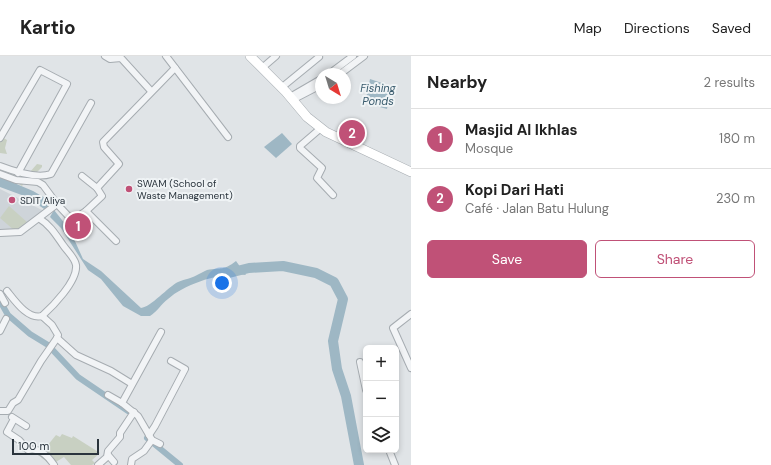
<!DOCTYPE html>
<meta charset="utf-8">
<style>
:root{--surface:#fff;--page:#f6f6f6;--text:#222;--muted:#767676;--line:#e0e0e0;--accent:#c05177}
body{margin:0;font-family:"DM Sans",sans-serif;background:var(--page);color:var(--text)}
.controls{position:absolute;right:12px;bottom:12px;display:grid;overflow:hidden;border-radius:6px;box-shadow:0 2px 6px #0003}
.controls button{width:36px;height:36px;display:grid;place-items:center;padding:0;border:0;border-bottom:1px solid var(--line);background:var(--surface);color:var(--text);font:20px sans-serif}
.compass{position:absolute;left:315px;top:12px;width:36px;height:36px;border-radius:50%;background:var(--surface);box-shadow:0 2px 6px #0003;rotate:142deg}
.scale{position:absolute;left:12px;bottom:10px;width:87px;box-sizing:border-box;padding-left:4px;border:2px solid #2a343d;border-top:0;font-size:11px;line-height:14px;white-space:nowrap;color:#2a343d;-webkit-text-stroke:3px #eff3f5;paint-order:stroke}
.you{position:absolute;left:222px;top:227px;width:14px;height:14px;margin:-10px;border:3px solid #fff;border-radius:50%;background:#1a73e8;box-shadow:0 0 0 6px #1a73e833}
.badge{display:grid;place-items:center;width:26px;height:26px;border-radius:50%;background:var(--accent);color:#fff;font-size:13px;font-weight:700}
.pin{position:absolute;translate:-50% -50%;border:2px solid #fff;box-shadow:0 1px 4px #0006}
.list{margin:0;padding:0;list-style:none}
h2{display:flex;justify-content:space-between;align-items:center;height:52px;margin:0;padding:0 16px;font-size:17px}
h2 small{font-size:13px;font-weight:400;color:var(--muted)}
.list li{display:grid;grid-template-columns:26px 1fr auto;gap:12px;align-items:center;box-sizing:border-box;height:60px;padding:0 16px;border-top:1px solid var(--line)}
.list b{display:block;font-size:15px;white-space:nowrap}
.list p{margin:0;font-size:13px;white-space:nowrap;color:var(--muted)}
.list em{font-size:13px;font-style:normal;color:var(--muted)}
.actions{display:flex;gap:8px;padding:12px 16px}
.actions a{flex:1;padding:9px 0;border:1px solid var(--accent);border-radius:6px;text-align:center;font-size:14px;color:var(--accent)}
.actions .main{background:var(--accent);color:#fff}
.icon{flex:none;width:22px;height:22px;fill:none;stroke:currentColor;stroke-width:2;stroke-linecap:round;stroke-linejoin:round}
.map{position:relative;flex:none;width:411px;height:409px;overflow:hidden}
header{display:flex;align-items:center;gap:24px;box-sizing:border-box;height:56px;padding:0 20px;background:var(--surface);border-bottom:1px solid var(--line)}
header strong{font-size:19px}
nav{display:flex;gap:22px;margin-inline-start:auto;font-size:14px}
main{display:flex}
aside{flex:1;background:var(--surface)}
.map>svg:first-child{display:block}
.built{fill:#ced4d9}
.green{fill:#c8d0c2}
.water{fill:#9eb7c4}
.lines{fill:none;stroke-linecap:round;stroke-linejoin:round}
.canal{stroke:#9eb7c4;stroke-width:6}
.river{stroke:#9eb7c4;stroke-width:10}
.street-casing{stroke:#a6acb1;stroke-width:8}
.secondary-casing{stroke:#a6acb1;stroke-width:10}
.street{stroke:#f2f4f6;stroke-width:6}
.secondary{stroke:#fff;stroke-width:9}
.poi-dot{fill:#c05177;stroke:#eff3f5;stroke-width:1.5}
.labels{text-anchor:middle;stroke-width:4;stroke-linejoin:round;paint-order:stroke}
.poi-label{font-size:10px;fill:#2a343d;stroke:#eff3f5;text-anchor:start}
.water-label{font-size:11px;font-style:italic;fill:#385a6c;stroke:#eff3f5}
</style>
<header>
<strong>Kartio</strong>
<nav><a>Map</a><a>Directions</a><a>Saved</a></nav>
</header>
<main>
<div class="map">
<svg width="411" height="409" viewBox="0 0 411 409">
<rect width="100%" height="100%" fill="#e0e4e7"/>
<path class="built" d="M0,133L46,156L16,176H0Z"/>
<g class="green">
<path d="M0,80L7,84L5,92L7,98L0,97Z"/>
<path d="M0,107L5,108L7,112H17L20,114L30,116L37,108L42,109V111L36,117L38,121L36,123L27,122L22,130L0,116Z"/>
<path d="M9,150L27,166L15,175L0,162Z"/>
<path d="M62,378L72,382L73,380L100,397L92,404L95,407L92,409H71L64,401L51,409L33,395H43L56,379L60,381Z"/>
</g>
<g class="water">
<path d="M370,23L391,30L387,53L365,47Z"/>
<path d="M282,77L292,88L276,102L264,91Z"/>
<path d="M0,121L33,135L52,146L47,155L27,141L0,131Z"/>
<path d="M54,154L70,174L83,203L101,215L141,252C151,251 168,231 178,226C185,223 193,222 199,218C202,217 204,215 207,214C222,211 223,215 236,205L246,219C222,216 186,227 168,243C161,248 157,256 150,260H141L123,250L101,223L88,214L61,172L50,161Z"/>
</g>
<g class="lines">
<g class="canal">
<path d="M0,245L8,259L30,278L48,289L78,321L128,355"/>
<path d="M147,382L180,409"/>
</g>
<path class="river" d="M229,217L249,212L283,210L316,217L334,226L343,243L333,285L337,313L346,340L359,409"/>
<g class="street-casing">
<g id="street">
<path d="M105,0L110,3L121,2L151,35"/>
<path d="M166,0L228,81"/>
<path d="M262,12L276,0"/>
<path d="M329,18L353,0"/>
<path d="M340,18L364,0"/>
<path d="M281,32L319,1"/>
<path d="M290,41L321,23"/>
<path d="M294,43L321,29"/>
<path d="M321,72L300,90V92L322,112L317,122L333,139"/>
<path d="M0,82L40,14L67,28L18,117"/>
<path d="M0,110C13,115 37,123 51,118L91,47"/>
<path d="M0,118L16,124L38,126L43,129L57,148L72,164L86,155L102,140L97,132L82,120"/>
<path d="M97,132L119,108L104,91L103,86L175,12"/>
<path d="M86,155L116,185"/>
<path d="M0,177L20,176L57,148"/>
<path d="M7,235C15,245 28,264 42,260C52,251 78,225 76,209C75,202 67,195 63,189C56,179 50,169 40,163"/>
<path d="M0,238L5,247"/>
<path d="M411,258L393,272L411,312"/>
<path d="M0,275L6,263"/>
<path d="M57,282L76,299L111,315L132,328"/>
<path d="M360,306L366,334"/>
<path d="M108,339L122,347"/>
<path d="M0,355H8L13,347L18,344L41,305L57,282L58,279L52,269L42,260"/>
<path d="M12,361L26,370"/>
<path d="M14,363L7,376L19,384L28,394C40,391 48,400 54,409"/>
<path d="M149,379L155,370L185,313L171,305"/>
<path d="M160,388L152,384L138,360L122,347L161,276"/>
<path d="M389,394L395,409"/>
<path d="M108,399L114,406"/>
<path d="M98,409L107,401L108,395L120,381V377L134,356"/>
<path d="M131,409L132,403L144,395L152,384"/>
</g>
</g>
<g class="secondary-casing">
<path id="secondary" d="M250,0L286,36L307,61L326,76L411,116"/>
</g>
<use href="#street" class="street"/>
<use href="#secondary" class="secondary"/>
</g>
<g class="poi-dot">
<circle cx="129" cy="133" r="4"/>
<circle cx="12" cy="144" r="4"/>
</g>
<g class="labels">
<g class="poi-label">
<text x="137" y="131">SWAM (School of<tspan x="137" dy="12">Waste Management)</tspan></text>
<text x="20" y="148">SDIT Aliya</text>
</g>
<g class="water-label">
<text x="378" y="36">Fishing<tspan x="378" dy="13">Ponds</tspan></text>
</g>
</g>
</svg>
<div class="controls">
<button>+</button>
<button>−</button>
<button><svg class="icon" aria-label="layers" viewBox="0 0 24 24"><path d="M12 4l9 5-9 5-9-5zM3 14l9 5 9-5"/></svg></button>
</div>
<svg class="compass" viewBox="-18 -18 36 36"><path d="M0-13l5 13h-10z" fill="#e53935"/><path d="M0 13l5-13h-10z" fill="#767676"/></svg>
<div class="scale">100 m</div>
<div class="you"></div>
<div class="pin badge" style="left:78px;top:170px">1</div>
<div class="pin badge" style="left:352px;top:77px">2</div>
</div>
<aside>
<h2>Nearby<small>2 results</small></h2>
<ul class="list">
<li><span class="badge">1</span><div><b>Masjid Al Ikhlas</b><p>Mosque</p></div><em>180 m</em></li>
<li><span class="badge">2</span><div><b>Kopi Dari Hati</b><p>Café · Jalan Batu Hulung</p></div><em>230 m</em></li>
</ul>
<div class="actions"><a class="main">Save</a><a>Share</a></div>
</aside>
</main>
